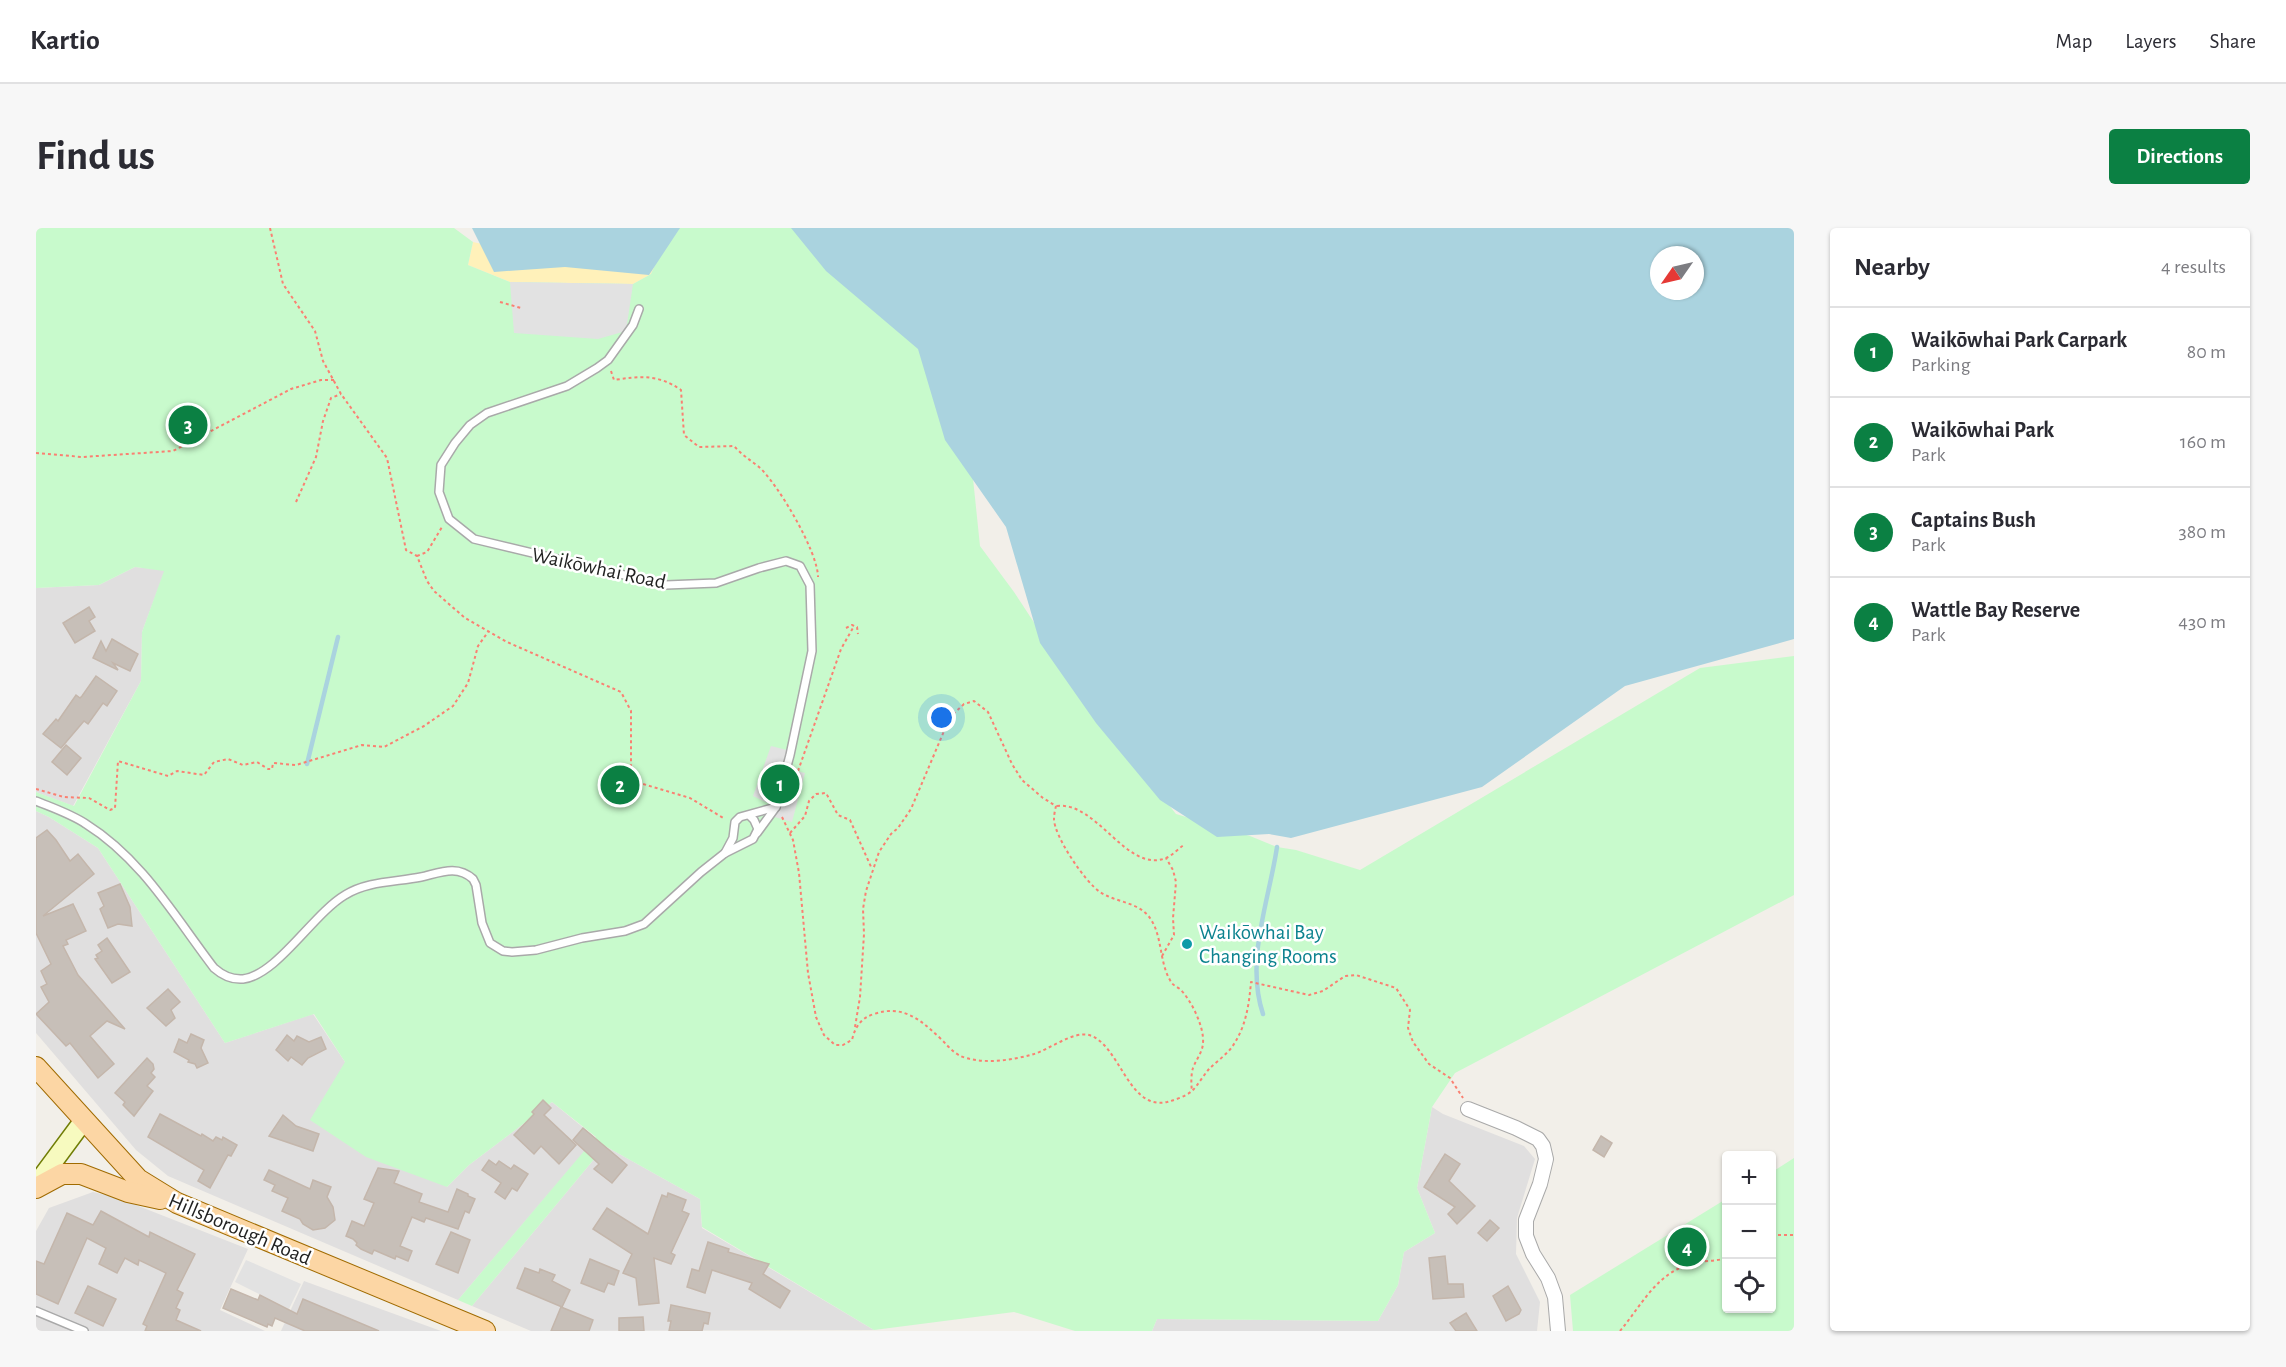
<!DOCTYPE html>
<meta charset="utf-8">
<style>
:root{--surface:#fff;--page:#f7f7f7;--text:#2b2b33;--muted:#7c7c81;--line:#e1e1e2;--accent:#0b8043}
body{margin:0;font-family:"Alegreya Sans",sans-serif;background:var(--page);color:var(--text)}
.controls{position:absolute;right:18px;bottom:18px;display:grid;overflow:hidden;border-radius:6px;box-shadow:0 2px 4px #0004}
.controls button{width:54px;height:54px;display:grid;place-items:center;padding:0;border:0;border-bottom:2px solid var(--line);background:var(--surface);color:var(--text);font:30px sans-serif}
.compass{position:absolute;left:1614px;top:18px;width:54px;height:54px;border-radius:50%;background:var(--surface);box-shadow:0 2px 4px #0004;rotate:236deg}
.you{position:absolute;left:906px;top:490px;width:21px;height:21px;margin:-15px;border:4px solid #fff;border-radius:50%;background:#1a73e8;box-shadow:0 0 0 9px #1a73e833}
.badge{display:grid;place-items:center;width:39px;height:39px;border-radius:50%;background:var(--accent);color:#fff;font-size:20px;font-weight:700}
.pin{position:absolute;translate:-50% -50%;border:3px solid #fff;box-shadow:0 2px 6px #0006}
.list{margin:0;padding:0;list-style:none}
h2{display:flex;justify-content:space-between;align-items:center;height:78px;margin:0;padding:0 24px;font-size:26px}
h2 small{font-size:20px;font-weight:400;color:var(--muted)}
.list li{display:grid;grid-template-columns:39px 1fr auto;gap:18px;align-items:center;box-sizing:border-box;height:90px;padding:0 24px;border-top:2px solid var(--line)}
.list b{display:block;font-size:22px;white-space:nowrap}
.list p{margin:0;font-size:20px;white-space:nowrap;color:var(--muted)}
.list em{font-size:20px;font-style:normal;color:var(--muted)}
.icon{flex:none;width:33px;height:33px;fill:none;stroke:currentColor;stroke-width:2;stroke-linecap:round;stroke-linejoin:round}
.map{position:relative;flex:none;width:1758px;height:1103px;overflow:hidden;border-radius:6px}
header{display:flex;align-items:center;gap:36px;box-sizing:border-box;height:84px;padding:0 30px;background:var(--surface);border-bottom:2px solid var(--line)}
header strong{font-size:28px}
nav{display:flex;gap:33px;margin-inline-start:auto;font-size:21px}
.intro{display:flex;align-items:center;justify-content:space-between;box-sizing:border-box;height:144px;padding:0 36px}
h1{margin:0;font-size:42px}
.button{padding:15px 27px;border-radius:6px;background:var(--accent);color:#fff;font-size:21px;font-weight:700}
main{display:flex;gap:36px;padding:0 36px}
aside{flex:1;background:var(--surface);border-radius:6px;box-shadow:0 2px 4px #0004}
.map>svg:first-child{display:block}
.residential{fill:#e0dfdf}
.sand{fill:#fff1ba}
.park{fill:#c8facc}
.parking{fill:#e2e2e2}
.water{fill:#aad3df;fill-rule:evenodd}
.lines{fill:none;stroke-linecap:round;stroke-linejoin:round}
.stream{stroke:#aad3df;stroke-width:4.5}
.building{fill:#c7bfb8;stroke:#c4b6ab;stroke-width:1.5}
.lane-casing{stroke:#a9a9a9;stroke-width:10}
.street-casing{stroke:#a9a9a9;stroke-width:16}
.secondary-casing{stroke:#707d05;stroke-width:21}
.primary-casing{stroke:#a06b00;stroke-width:22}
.path{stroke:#fa8072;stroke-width:2;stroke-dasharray:3 3;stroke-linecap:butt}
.lane{stroke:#fff;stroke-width:7}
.street{stroke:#fff;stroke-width:14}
.secondary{stroke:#f7fabf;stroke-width:18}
.primary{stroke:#fcd6a4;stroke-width:20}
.culture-dot{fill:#0f9aa8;stroke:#fff;stroke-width:2}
.labels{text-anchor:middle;stroke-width:5;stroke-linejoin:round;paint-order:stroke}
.street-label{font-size:21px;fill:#222;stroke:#fff}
.culture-label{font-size:21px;fill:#0d838f;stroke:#fff;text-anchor:start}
</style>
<header>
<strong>Kartio</strong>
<nav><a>Map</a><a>Layers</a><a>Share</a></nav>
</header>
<div class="intro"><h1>Find us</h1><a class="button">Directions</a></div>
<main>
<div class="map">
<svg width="1758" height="1103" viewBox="0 0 1758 1103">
<rect width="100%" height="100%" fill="#f2efe9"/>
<g class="residential">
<path d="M99,339L129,342L106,404L105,453L37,578L0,564V360L63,357Z"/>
<path d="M0,583L13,589L62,620L189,815L277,786L309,834L411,959L433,937L516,874L560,910L422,1072L132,948L100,922L0,805Z"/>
<path d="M1396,879L1407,886L1488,918L1499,931L1481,990L1480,1026L1504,1074L1501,1103H1116L1121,1091L1342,1093L1362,1057L1368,1024L1399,1005L1381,960Z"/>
<path d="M569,918L664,971L666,1000L838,1102L495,1103L436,1078Z"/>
<path d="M57,964L82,970L212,1021L184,1082L229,1103H0V1003L13,980Z"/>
<path d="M268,1053L405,1103H245Z"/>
</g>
<path class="sand" d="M635,0L615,46L597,56L474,54L432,37L437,14L482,24Z"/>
<g class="park">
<path d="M0,0H418L437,14L432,37L474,54L597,56L615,46L635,0H792L927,154L944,318L978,364L1039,457L1140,586L1214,608L1241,619L1260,622L1324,642L1664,440L1758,428V667L1419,845L1396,879L1381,960L1399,1005L1368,1024L1362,1057L1342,1093L1121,1091L1116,1103H1039L978,1084L838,1102L666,999L664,971L569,918L436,1078L422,1072L560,909L516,874L433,937L411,959L330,929L274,892L309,834L278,786L189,815L62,620L13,589L0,583V564L38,578L105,453L106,404L128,343L99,339L63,357L0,360Z"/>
<path d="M1758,930V1103H1537L1534,1067L1690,971V1080H1736V944Z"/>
</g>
<g class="parking">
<path d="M474,54L597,56L590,103L562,111L478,105Z"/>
<path d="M735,518L755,523L751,541L769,545L756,594L735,588L740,579L717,568Z"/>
<path d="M210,1032L265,1056L253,1081L199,1054Z"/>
</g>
<g class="water">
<path d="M436,0H644L613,47L529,39L458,44Z"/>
<path d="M755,0H1758V411L1589,458L1446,559L1255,610L1233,606L1181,609L1124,572L1060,495L1004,415L970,299L909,212L882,121L790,43ZM1623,27H1659V63H1623Z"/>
</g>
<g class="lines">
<g class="stream">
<path d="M271,536L302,409"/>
<path d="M1227,786C1209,732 1233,673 1241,619"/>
</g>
</g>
<g class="building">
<path d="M53,379L59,389L53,393L59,403L39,415L27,395Z"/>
<path d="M76,411L102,426L94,443L77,435L82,442L57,430L65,413L70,423Z"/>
<path d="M60,448L81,463L71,478L67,475L52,496L48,493L25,520L7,506L20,491L22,493L40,467L44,470L46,468Z"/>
<path d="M30,517L45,530L31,547L16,534Z"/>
<path d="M11,602L20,612L34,633L42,626L58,646L7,688L37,676L50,703L30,712L32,716L27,718L42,747L89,801L71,793L54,808L78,836L62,850L34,815L30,818L0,786L13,774L5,759L11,756L5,743L15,736L0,705V610Z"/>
<path d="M84,656L94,679L96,698L82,696L72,700L64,681L68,678L62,665Z"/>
<path d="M71,710L94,744L76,755L59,731L62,730L60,727L66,723L62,717Z"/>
<path d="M132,761L144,774L135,782L139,790L130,798L111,780Z"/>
<path d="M155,806L168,812L165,820L172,835L161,840L159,836L152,834L153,832L138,824L143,811L151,815Z"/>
<path d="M251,807L258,813L261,808L273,814L285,809L290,821L272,830L266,837L255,829L252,833L240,822Z"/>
<path d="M111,830L117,836L118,841L115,845L119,849L111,858L117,863L98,888L87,877L89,874L79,865Z"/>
<path d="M507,872L515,880L508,887L540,917L523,936L505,918L498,926L478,907L498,886L496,884Z"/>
<path d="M124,886L165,908L166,906L177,913L180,909L186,912L187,909L201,917L195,928L192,927L174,960L162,953L168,942L112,909Z"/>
<path d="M247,887L260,898L283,906L277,923L233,908Z"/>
<path d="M547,900L591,937L576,955L558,941L563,936L537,912Z"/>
<path d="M1565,908L1576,915L1568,929L1557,922Z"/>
<path d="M1409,926L1424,936L1413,953L1439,978L1421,996L1412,986L1419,979L1388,959Z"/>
<path d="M453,932L460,937L463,933L475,941L478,937L492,946L481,963L476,960L469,971L459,964L465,955L446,942Z"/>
<path d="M342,940L363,943L358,955L386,966L383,974L412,984L421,961L432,966V968L439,971L433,985L429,983L422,1001L390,990L388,994L376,989L364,1018L376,1023L372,1033L360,1028L359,1031L338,1022L336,1026L325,1021L320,1017L321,1015L317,1011L310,1008L316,993L328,998L338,975L328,971Z"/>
<path d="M233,942L274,961L277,952L295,959L291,969L297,979L299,992L289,1000L277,1002L267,996L264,991L246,983L252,970L236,963L239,957L228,952Z"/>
<path d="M632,965L650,972L646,983L653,986L635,1025L639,1027L635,1036L618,1030L623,1075L603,1077L600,1050L587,1045L596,1026L557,1001L571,980L612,1006L626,967L631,969Z"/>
<path d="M65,983L113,1009L114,1004L159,1026L141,1062L147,1065L140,1080L144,1082L140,1092L165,1103H109L111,1098L107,1096L130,1045L103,1032L102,1037L89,1030L81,1045L63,1036L70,1020L51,1010L22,1076L0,1066V1033L8,1036L31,985L57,997Z"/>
<path d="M1454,992L1463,1000L1451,1013L1442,1005Z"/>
<path d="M415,1004L434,1012L422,1045L400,1036Z"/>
<path d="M672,1014L693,1021L692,1024L733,1036L727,1046L754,1063L744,1080L713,1061L716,1055L676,1042L669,1065L651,1059L656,1041L663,1043Z"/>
<path d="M1409,1028L1412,1056H1427L1428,1069L1397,1071L1393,1030Z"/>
<path d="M554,1031L583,1043L578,1057L572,1055L568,1064L545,1055Z"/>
<path d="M489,1040L503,1045L504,1041L519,1047L516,1053L534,1062L526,1079L481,1060Z"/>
<path d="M52,1058L80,1071L67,1098L39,1085Z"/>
<path d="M1472,1058L1485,1082L1483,1086L1470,1093L1457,1068Z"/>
<path d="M195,1061L222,1072L224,1067L261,1086L267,1071L343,1103H269L239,1090L236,1098L232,1096L231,1099L187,1080Z"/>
<path d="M635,1077L674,1085L672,1096L668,1095L666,1103H633L635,1093H632Z"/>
<path d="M525,1079L557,1092L553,1103H515Z"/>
<path d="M1430,1085L1441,1103H1420L1414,1095Z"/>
<path d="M607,1089L608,1103H583V1090Z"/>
</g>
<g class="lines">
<g class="lane-casing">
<g id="lane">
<path d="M603,81L597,97L572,132L561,140L531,158L451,185L434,197L419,215L405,237L403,264L413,291L438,311L630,357L680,355L723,340L750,333L764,338L774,357L776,423L754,527L740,579L721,605"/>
<path d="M0,573C17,580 35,586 50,596C106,631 139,689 178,740C186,747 195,752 207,751C241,747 277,686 309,667C331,653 360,654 385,649C403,645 421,636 437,651L440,657L446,695L454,715L467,723L476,724L500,722L546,710L589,703L608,696L665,644L689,625L717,611L722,601L718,592L714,588"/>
<path d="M689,625L697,610L699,594L704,589L740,579"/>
<path d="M0,1083L48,1103"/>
</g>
</g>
<g class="street-casing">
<path id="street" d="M1432,881L1480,900L1502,911L1507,918L1510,931L1504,956L1490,992V1008L1497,1026L1512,1050L1519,1069L1522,1103"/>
</g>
<g class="secondary-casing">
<path id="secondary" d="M0,957L48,892"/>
</g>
<g class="primary-casing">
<g id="primary">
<path d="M0,839L102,951L141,975L449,1103"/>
<path d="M0,960L26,946H45L92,964L124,971"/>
</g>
</g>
<g class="path">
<path d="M234,0L247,56L279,103L287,133L305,166L351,230L370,322L381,328L391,353L398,363L429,390L471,414L585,464L595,483V540L607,556L654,570L689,591"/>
<path d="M464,74L485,80"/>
<path d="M575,143L578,152C604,148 622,146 645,162L648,207L663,219L698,218C705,226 714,232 723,239C742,256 782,324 782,349"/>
<path d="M0,225L46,229L137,223L255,161L285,152H299"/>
<path d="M260,274L280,229L287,193L295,170L305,166"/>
<path d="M381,328L391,324L406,299"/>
<path d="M810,400L816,397L821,399L822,406"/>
<path d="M762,543L805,421L818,398"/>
<path d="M0,561L28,569L53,570L74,582L79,580L82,533L132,548L141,543L168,547L178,534L192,531L207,537L221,534L232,541H236L237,535L260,537L326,517L348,519L388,498L417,478L432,455L442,418L452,404"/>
<path d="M1021,578C1061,573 1091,646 1130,630C1137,627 1143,620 1149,616"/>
<path d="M746,589L757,612L763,645L772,745L780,789L788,807L799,817H807L816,812C819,799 825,790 838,786C867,776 885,792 905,811C914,820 919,827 930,830C951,836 977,832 998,826C1014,821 1037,803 1053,807C1084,816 1092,883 1131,874C1139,872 1150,868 1156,863C1162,857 1167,848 1173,841C1180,834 1190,827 1196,819C1210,799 1213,777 1215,754L1273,767L1287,763L1309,748L1320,747L1360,760L1374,782L1372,800L1377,814L1393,836L1414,850L1427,870"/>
<path d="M754,605L769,588L773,573L780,566L790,565L802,587L814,592L836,641"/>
<path d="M1126,728L1138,707L1137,690L1140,654L1137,642L1130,630"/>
<path d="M819,799L824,769L828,706L827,681L830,663L843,624L855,606L862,600L875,581L914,489L928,476L938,473L952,484L976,536L986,552L1007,570L1020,578C1019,582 1018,587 1018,591C1018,608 1049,654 1064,664C1082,676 1106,673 1117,695C1126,712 1124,735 1134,752C1136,757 1140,758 1144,761C1155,772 1166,795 1167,810C1168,824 1161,829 1157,840C1155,846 1155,856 1156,863"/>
<path d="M1736,1007H1758"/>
<path d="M1584,1103C1605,1078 1620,1046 1654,1036C1665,1032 1679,1034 1690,1030"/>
</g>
<use href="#lane" class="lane"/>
<use href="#street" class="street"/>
<use href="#secondary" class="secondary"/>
<use href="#primary" class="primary"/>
</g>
<circle class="culture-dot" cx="1151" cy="716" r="6"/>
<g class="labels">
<g class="street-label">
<text transform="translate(563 340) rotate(12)" y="7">Waikōwhai Road</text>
<text transform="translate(204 1001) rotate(23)" y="7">Hillsborough Road</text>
</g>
<g class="culture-label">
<text x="1163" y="711">Waikōwhai Bay<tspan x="1163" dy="24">Changing Rooms</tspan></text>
</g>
</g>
</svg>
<div class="controls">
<button>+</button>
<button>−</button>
<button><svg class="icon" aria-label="locate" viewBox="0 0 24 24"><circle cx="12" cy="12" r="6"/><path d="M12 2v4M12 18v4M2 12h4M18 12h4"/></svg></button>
</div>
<svg class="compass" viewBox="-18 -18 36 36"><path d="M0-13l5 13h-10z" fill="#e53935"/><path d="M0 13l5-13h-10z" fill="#7c7c81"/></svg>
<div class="you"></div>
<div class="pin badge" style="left:744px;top:556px">1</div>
<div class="pin badge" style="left:584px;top:557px">2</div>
<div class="pin badge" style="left:152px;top:197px">3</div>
<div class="pin badge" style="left:1651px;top:1019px">4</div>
</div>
<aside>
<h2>Nearby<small>4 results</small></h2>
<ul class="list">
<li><span class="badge">1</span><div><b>Waikōwhai Park Carpark</b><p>Parking</p></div><em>80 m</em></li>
<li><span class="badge">2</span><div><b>Waikōwhai Park</b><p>Park</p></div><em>160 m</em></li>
<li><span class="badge">3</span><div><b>Captains Bush</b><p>Park</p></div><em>380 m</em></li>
<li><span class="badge">4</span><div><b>Wattle Bay Reserve</b><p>Park</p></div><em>430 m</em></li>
</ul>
</aside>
</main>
